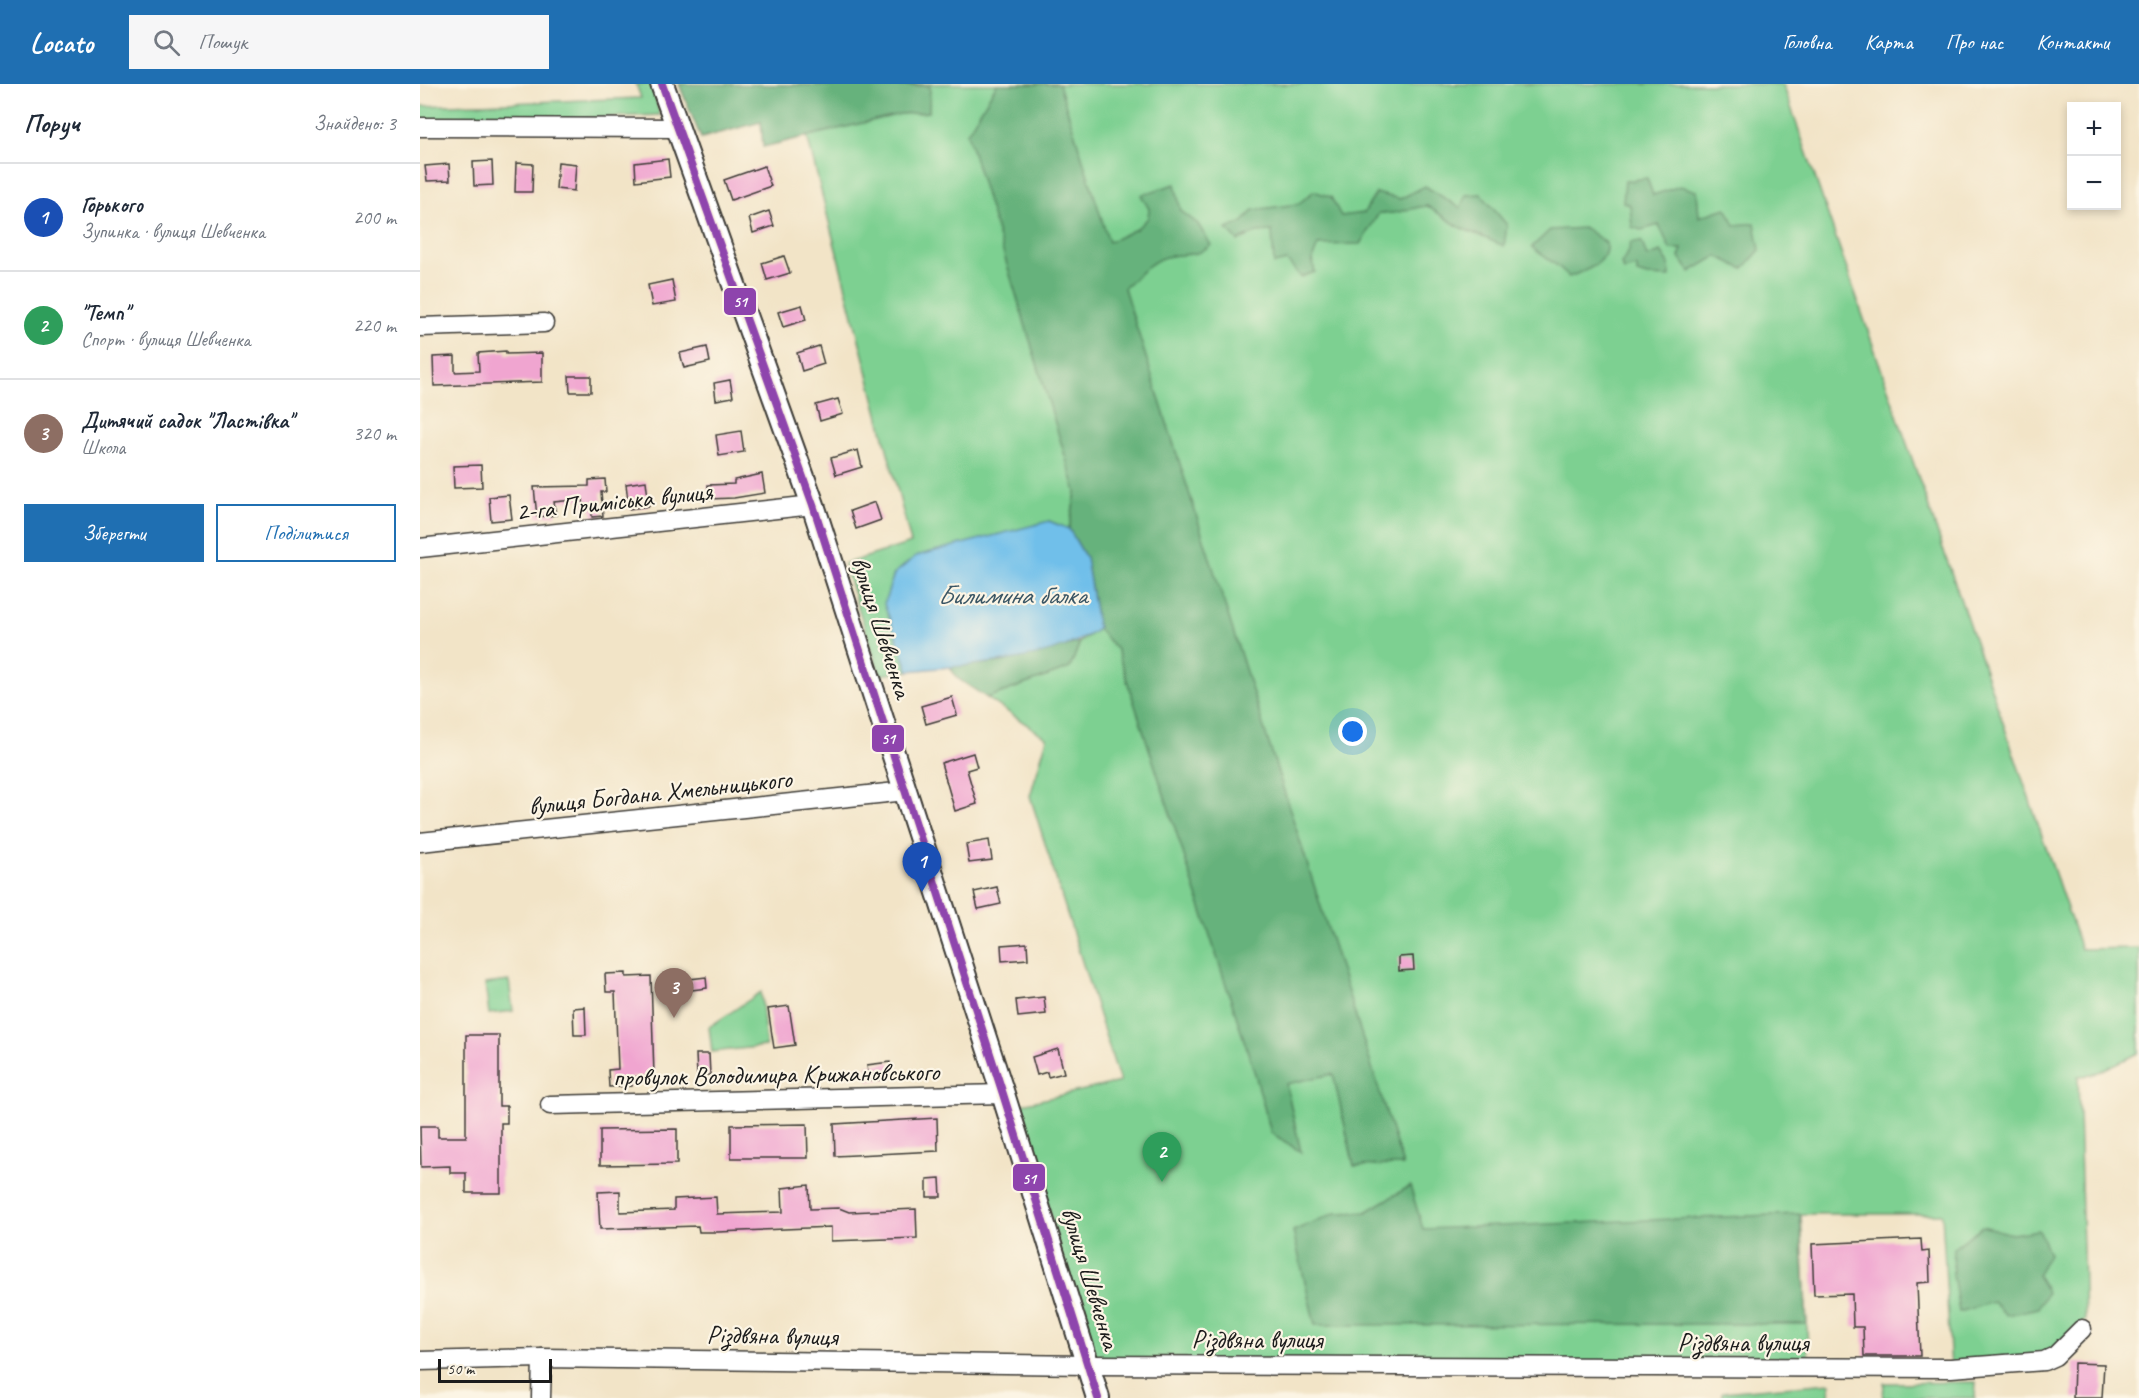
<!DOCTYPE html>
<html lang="uk">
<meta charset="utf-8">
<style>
:root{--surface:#fff;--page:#f6f6f7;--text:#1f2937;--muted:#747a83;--line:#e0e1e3;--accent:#1f6fb2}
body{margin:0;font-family:Caveat,sans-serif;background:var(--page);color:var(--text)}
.controls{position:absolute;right:18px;top:18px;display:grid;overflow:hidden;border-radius:0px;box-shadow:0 3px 9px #0003}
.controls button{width:54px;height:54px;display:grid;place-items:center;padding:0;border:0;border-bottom:2px solid var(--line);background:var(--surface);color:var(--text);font:30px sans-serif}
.scale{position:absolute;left:18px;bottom:15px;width:114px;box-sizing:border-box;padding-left:6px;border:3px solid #1c1c1c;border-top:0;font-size:16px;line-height:21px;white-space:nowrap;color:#1c1c1c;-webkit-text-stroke:4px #fcf5e5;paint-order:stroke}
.you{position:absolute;left:933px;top:648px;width:21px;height:21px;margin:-15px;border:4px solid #fff;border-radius:50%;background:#1a73e8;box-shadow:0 0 0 9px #1a73e833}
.badge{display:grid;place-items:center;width:39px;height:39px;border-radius:50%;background:var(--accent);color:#fff;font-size:20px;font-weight:700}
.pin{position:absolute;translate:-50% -50px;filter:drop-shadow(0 2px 3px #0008)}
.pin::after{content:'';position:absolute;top:32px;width:21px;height:18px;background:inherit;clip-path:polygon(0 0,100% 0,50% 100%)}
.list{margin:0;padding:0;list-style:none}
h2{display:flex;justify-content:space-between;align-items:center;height:78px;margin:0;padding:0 24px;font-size:26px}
h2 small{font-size:20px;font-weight:400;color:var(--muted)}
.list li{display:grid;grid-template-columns:39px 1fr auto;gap:18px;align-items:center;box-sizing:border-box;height:108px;padding:0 24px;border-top:2px solid var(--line)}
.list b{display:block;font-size:22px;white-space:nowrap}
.list p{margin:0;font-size:20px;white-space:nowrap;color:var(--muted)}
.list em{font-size:20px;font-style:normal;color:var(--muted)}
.actions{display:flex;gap:12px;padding:18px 24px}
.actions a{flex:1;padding:14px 0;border:2px solid var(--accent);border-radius:0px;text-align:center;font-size:21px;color:var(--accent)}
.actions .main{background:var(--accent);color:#fff}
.icon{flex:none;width:33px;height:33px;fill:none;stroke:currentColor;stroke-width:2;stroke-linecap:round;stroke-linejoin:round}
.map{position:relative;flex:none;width:1719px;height:1314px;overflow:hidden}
header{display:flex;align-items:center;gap:36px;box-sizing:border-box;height:84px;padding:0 30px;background:var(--accent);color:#fff}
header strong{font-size:28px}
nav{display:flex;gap:33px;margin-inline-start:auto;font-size:21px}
.search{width:420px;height:54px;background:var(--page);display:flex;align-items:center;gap:15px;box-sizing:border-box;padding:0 21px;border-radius:0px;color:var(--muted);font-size:22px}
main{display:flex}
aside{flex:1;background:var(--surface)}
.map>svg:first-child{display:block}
.green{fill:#7dd091;stroke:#4c7656;stroke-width:1.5}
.forest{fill:#66b27b;stroke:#41674c;stroke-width:1.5}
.water{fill:#6fbfea;stroke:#466e83;stroke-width:1.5}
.building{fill:#f0a5d0}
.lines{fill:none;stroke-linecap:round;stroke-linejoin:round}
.minor-casing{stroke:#3c3a36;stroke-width:21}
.tertiary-casing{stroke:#3c3a36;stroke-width:26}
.minor{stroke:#fff;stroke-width:18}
.tertiary{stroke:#fff;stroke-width:22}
.bus-1-casing{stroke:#fcf5e5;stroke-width:12}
.bus-1{stroke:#8e44ad;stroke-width:8}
.labels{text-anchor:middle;stroke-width:4.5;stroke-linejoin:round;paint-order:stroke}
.street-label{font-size:26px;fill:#1c1c1c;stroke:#fcf5e5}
.water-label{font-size:27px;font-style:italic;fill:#395564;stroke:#fcf5e5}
.line-badge{stroke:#fcf5e5;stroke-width:2}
.badge-label{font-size:16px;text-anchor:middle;font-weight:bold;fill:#fff}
</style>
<header>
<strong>Locato</strong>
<div class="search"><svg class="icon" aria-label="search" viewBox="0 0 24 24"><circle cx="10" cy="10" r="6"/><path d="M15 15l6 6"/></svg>Пошук</div>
<nav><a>Головна</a><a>Карта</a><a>Про нас</a><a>Контакти</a></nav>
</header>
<main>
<aside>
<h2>Поруч<small>Знайдено: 3</small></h2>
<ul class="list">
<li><span class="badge" style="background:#1a4fb4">1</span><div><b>Горького</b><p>Зупинка · вулиця Шевченка</p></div><em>200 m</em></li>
<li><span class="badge" style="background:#2e9e5b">2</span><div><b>&quot;Темп&quot;</b><p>Спорт · вулиця Шевченка</p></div><em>220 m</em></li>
<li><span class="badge" style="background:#8d6e63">3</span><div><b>Дитячий садок &quot;Ластівка&quot;</b><p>Школа</p></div><em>320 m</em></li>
</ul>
<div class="actions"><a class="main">Зберегти</a><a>Поділитися</a></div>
</aside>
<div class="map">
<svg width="1719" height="1314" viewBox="0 0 1719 1314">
<rect width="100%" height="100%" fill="#fcf5e5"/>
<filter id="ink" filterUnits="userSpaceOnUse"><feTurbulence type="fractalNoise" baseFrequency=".0167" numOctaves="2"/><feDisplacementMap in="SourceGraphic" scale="12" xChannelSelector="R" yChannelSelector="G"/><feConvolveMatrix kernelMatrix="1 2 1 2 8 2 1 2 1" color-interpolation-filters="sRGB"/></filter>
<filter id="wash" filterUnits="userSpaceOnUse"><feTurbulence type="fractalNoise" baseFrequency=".008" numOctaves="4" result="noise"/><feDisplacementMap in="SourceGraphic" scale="24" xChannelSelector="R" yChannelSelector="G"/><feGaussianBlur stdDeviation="1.35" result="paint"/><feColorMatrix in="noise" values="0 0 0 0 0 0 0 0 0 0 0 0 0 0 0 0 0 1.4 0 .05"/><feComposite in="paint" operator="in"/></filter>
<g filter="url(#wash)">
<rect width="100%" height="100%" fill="#f2e4c7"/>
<g class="green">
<path d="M216,0H232L240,31L0,41V22L221,14Z"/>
<path d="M486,0H1363L1661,865L1719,864V969L1672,991L1658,992L1665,1236L1635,1272L1531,1284L1522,1130H1381L1389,1284L669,1281L602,1020L700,998L610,712L627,654L567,614L650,584L660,558L678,545L697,565L656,409L649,445L629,437L465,520L489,587L460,591L424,480L491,459L387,52L480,30L509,28L490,1Z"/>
<path d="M89,897L93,927L69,930L65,900Z"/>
<path d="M341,908L346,962L292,968L289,943Z"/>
<path d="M1556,1298L1555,1314H1463L1464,1299Z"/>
<path d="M1410,1299L1409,1314H1302V1308Z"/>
</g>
<g class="forest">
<path d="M259,0L510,2L509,28L480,30L343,63L341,38L281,54Z"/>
<path d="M577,0H639L689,158L716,145L728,134L729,125L721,111L755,100L761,127L778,140L791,161C773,175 767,168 746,173C731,176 716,194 704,204L983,1081L934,1082L913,990L866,1000L881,1068L851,1049L836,993L697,566L678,545L666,474L649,445L656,408L547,49Z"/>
<path d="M1227,94L1233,111L1260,102L1277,107L1279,133L1306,124L1315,141L1335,139L1340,166L1323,185L1297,172L1270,188L1259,173L1262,165H1250L1239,141L1221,146L1212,143L1210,121L1203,118L1205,97Z"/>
<path d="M1005,102L1040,124L1046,111L1061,110L1087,141L1084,162L1041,144L1007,122C988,124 979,131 959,129L940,160L898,161L892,176L895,188L881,193L867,177L854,180L852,147L837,148L818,157L807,145L823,138L833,126L878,120L894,107L911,113L921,132L944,129L956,109L980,115Z"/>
<path d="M1165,144L1186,159C1189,180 1165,187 1149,193C1138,179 1125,175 1112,163L1130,146Z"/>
<path d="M1211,158H1222L1227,173L1241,168L1249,180L1250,193L1227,192L1217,189V183L1204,186L1201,180L1208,169Z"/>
<path d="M660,558L650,584L567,614L537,594L530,583L582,578Z"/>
<path d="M990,1102L1003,1145L1380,1130L1387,1240L895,1241L873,1147L915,1129L946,1128Z"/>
<path d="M1562,1142L1592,1150L1619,1146L1629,1170L1617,1191L1627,1208L1618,1224L1586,1231L1573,1218L1539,1228L1533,1190L1534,1164Z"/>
</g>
<path class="water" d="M629,437L649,445L666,474L678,545C628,580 549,580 489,587L464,520L474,490L496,472Z"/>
<g id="blocks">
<g class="building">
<path d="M248,75L250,93L216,97L215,79Z"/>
<path d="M72,77L73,101L54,102L53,78Z"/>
<path d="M138,78L156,80L154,107L136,105Z"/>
<path d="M96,79L113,80L112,108H95Z"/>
<path d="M29,80L30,96L7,97L5,82Z"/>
<path d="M344,82L351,102L311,116L304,96Z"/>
<path d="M349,127L354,142L333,149L329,134Z"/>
<path d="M364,172L370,189L347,196L342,179Z"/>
<path d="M252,196L256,218L232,222L228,201Z"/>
<path d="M382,221L386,236L363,243L358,228Z"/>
<path d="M399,262L404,280L382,287L377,269Z"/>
<path d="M287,263L290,278L264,284L260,269Z"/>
<path d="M86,267V270L122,269V298L14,302L13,273L35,272V288L59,287L58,269Z"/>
<path d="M149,292H171V308H150Z"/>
<path d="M310,296L313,313L296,316L294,299Z"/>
<path d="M418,315L423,330L400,337L396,321Z"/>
<path d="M321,347L324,368L299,372L296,351Z"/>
<path d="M438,366L442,383L416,391L411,374Z"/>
<path d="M61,381L62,403L34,404L33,382Z"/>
<path d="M342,390L345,409L314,414L288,415V401L314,400V396Z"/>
<path d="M185,395L186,408H181L183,432L172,433V425L164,426L163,415L134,418L136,431L117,433L114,403L169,402V396Z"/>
<path d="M226,397L229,422L209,425L206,400Z"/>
<path d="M89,411L92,435L71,437L69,413Z"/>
<path d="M455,418L461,436L436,445L430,427Z"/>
<path d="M532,613L537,631L506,640L501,622Z"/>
<path d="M553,669L557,683L547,686L557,720L535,727L521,679Z"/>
<path d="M569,756L572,776L549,779L546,760Z"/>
<path d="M577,803L581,820L558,825L554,808Z"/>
<path d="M607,859L608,875L582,877L581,861Z"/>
<path d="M993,872L994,886L979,887V873Z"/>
<path d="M206,889V893L231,892L234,992L211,993L212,1002L189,1003L188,986L198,985L195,908H186L185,890Z"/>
<path d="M286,893L287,904L272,906L270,895Z"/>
<path d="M624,913L626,930L598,933L596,916Z"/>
<path d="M369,922L375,961L354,964L348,925Z"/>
<path d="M165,923L166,951H154L153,924Z"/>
<path d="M46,951H79V1022H87V1039H81V1109H46V1089H30V1082L1,1083L0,1042H18V1053H46Z"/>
<path d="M638,965L644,989L628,993L627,988L617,991L612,973Z"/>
<path d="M276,970H289L290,991H277Z"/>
<path d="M470,978L472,994L449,997L447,981Z"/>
<path d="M517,1034L518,1067L415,1072L414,1040Z"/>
<path d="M387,1040L388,1074H311V1041Z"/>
<path d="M257,1045V1080L180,1081V1046Z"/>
<path d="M520,1094L521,1113H507V1095Z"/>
<path d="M389,1101L390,1125L419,1124L429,1128L496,1125L497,1154L411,1157V1143L298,1148H279L278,1142L180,1145L178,1108L200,1107V1128L254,1126V1115L296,1113L297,1130L363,1128L362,1104Z"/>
<path d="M1501,1155L1502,1168L1509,1167L1510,1198L1497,1199L1500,1272H1444L1443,1243H1433L1432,1210L1394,1211L1392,1160Z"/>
<path d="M1654,1279L1684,1280L1682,1314H1653Z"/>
</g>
</g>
</g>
<g filter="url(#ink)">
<use href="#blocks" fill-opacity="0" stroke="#3c3a36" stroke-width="1.5"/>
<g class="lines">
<g class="minor-casing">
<g id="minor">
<path d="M0,43L259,44"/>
<path d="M0,243L124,239"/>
<path d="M0,464L393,421"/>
<path d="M0,758L486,707"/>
<path d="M130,1021L583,1010"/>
<path d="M0,1277L122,1274L669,1281L1531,1284L1624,1277L1635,1272L1662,1245"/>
<path d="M121,1314L122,1274"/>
</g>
</g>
<g class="tertiary-casing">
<path id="tertiary" d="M242,0L393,421L583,1010L678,1314"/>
</g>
<use href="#minor" class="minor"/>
<use href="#tertiary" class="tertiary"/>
<g class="bus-1-casing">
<path id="bus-1" d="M242,0L393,421L583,1010L678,1314"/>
</g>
<use href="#bus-1" class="bus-1"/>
</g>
</g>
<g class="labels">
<g class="street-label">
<text transform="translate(194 417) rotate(-6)" y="9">2-га Приміська вулиця</text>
<text transform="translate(462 543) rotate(72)" y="9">вулиця Шевченка</text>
<text transform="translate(240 708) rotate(-6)" y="9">вулиця Богдана Хмельницького</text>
<text transform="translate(356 990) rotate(-1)" y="9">провулок Володимира Крижановського</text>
<text transform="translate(671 1194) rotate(73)" y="9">вулиця Шевченка</text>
<text transform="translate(352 1251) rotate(1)" y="9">Різдвяна вулиця</text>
<text x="837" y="1264">Різдвяна вулиця</text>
<text x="1323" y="1267">Різдвяна вулиця</text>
</g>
<g class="water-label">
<text x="592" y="520">Билимина балка</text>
</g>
</g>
<g class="line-badge">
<rect x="303" y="203" width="34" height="29" rx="6" fill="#8e44ad"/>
<rect x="451" y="640" width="34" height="29" rx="6" fill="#8e44ad"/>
<rect x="592" y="1079" width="34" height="29" rx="6" fill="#8e44ad"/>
</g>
<g class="badge-label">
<text x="320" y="223">51</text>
<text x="468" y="660">51</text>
<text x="609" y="1100">51</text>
</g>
</svg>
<div class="controls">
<button>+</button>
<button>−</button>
</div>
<div class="scale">50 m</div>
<div class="you"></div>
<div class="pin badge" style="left:502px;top:808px;background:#1a4fb4">1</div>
<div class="pin badge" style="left:742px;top:1098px;background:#2e9e5b">2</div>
<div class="pin badge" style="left:254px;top:934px;background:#8d6e63">3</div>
</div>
</main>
